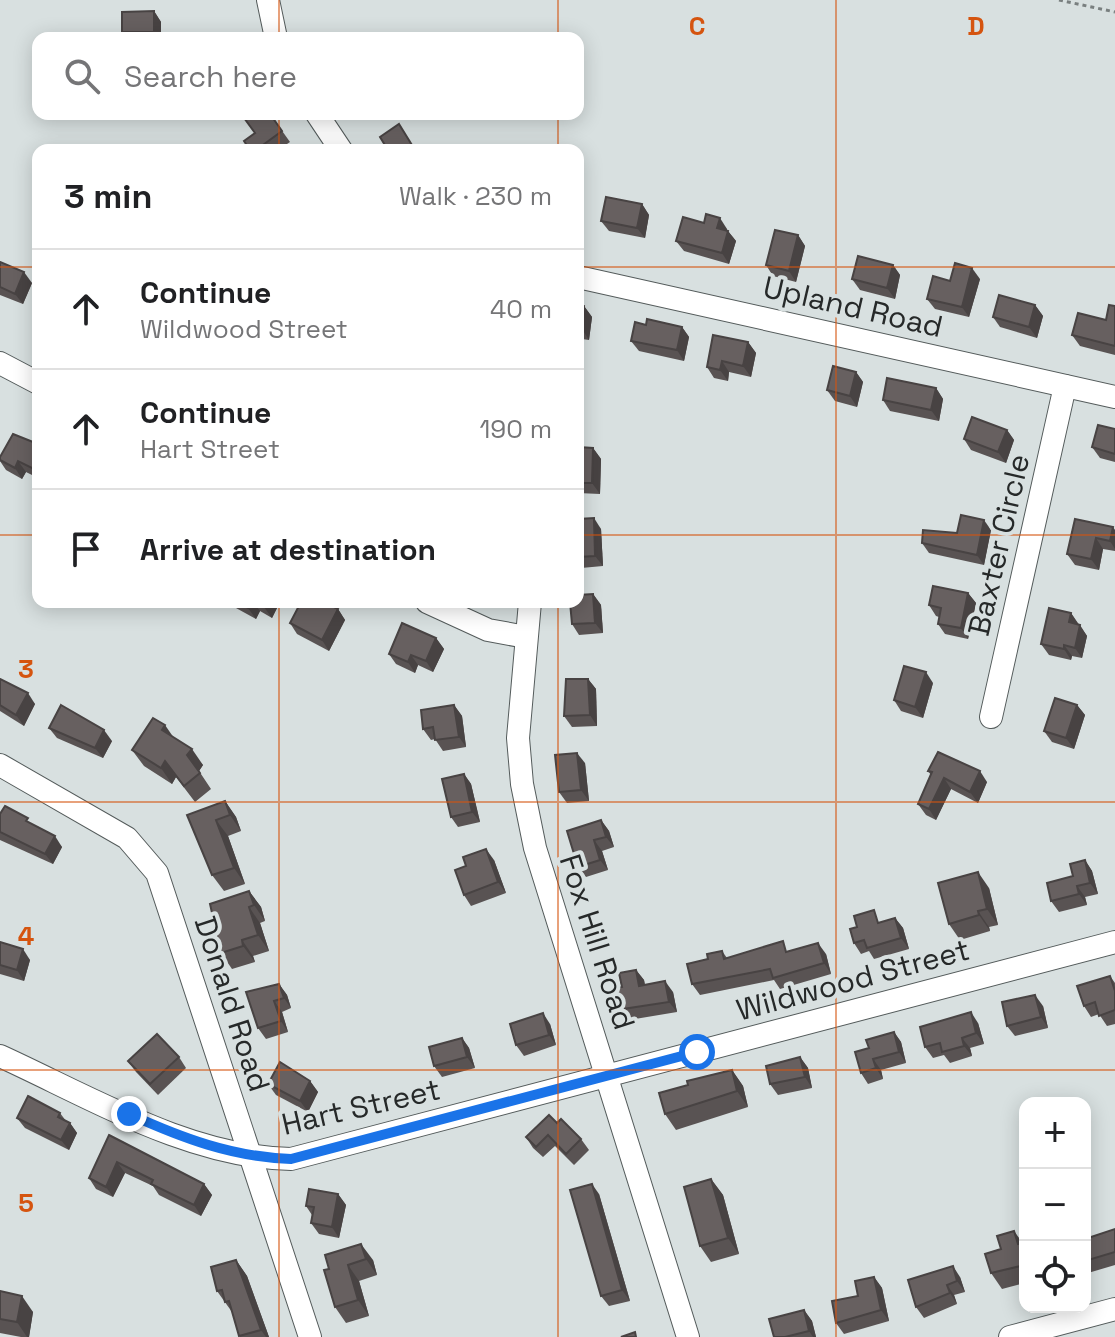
<!DOCTYPE html>
<meta charset="utf-8">
<style>
:root{--surface:#fff;--page:#f2f2f2;--text:#202124;--muted:#757577;--line:#e0e0e0}
body{margin:0;font-family:"Space Grotesk",sans-serif;background:var(--page);color:var(--text)}
.controls{position:absolute;right:24px;bottom:24px;display:grid;overflow:hidden;border-radius:16px;box-shadow:0 4px 20px #0003}
.controls button{width:72px;height:72px;display:grid;place-items:center;padding:0;border:0;border-bottom:2px solid var(--line);background:var(--surface);color:var(--text);font:40px sans-serif}
.stop{position:absolute;width:24px;height:24px;margin:-18px;border:6px solid #1a73e8;border-radius:50%;background:#fff}
.stop.end{background:#1a73e8;border-color:#fff;box-shadow:0 2px 8px #0008}
.list{margin:0;padding:0;list-style:none}
h2{display:flex;justify-content:space-between;align-items:center;height:104px;margin:0;padding:0 32px;font-size:34px}
h2 small{font-size:26px;font-weight:400;color:var(--muted)}
.list li{display:grid;grid-template-columns:52px 1fr auto;gap:24px;align-items:center;box-sizing:border-box;height:120px;padding:0 32px;border-top:2px solid var(--line)}
.list b{display:block;font-size:30px;white-space:nowrap}
.list p{margin:0;font-size:26px;white-space:nowrap;color:var(--muted)}
.list em{font-size:26px;font-style:normal;color:var(--muted)}
.icon{flex:none;width:44px;height:44px;fill:none;stroke:currentColor;stroke-width:2;stroke-linecap:round;stroke-linejoin:round}
.map{position:relative;flex:none;width:1115px;height:1337px;overflow:hidden}
.search{position:absolute;background:var(--surface);box-shadow:0 4px 20px #0003;left:32px;top:32px;width:552px;height:88px;display:flex;align-items:center;gap:20px;box-sizing:border-box;padding:0 28px;border-radius:16px;color:var(--muted);font-size:30px}
.panel{position:absolute;background:var(--surface);box-shadow:0 4px 20px #0003;left:32px;top:144px;width:552px;height:464px;border-radius:16px}
.map>svg:first-child{display:block}
.lines{fill:none;stroke-linecap:round;stroke-linejoin:round}
.minor-casing{stroke:#545b5b;stroke-width:24}
.path{stroke:#797f7f;stroke-width:3;stroke-dasharray:4 4;stroke-linecap:butt}
.minor{stroke:#fff;stroke-width:22}
.wall{fill:#595353}
.shaded-wall{fill:#484343}
.building{fill:#676060;stroke:#484343;stroke-width:2}
.route{stroke:#1a73e8;stroke-width:10}
.grid{fill:none;stroke:#d5540f;stroke-width:2;stroke-opacity:0.55}
.labels{text-anchor:middle;stroke-width:8;stroke-linejoin:round;paint-order:stroke}
.street-label{font-size:30px;fill:#262929;stroke:#d8e0e0}
.grid-label{font-size:26px;text-anchor:middle;font-weight:bold;fill:#d5540f;stroke:#d8e0e0;stroke-width:8;stroke-linejoin:round;paint-order:stroke}
</style>
<div class="map">
<svg width="1115" height="1337" viewBox="0 0 1115 1337">
<rect width="100%" height="100%" fill="#d8e0e0"/>
<g class="lines">
<g class="minor-casing">
<g id="minor">
<path d="M268,0L276,38"/>
<path d="M317,114L341,150"/>
<path d="M578,277L1115,397"/>
<path d="M0,363L38,383"/>
<path d="M427,602L488,630L526,637"/>
<path d="M530,602L518,738L522,784L535,848L688,1337"/>
<path d="M991,717L1065,386"/>
<path d="M0,765L127,838L157,873L310,1337"/>
<path d="M0,1056C90,1097 191,1158 291,1159L1115,942"/>
<path d="M1010,1337L1115,1309"/>
</g>
</g>
<path class="path" d="M1059,0L1115,12"/>
<use href="#minor" class="minor"/>
</g>
<g class="wall">
<path d="M154,11L161,22V38H126L122,32Z"/>
<path d="M270,114L290,142L278,150H250L255,133Z"/>
<path d="M642,204L649,215L645,238L609,231L601,221Z"/>
<path d="M704,223L727,229V230L736,241L729,264L684,251L676,241Z"/>
<path d="M798,235L805,246L796,282L773,276L766,265Z"/>
<path d="M0,262L32,283L23,304L0,295Z"/>
<path d="M893,265L900,275L895,299L860,290L852,279Z"/>
<path d="M980,279L969,317L935,309L927,299L950,281Z"/>
<path d="M578,305L584,306L592,317L589,340L582,339L581,345H578Z"/>
<path d="M1035,305L1043,316L1037,338L1000,327L993,317Z"/>
<path d="M1115,306V355L1080,346L1072,335L1106,320Z"/>
<path d="M646,325L682,327L689,337L684,361L639,351L631,341Z"/>
<path d="M748,342L756,353L751,377L729,372L728,381L714,378L707,367Z"/>
<path d="M856,372L863,382L857,407L835,401L827,390Z"/>
<path d="M936,388L943,399L939,421L890,411L883,400Z"/>
<path d="M1115,429V462L1100,458L1092,447Z"/>
<path d="M1007,430L1014,440L1006,463L971,450L964,439Z"/>
<path d="M38,444V478L26,472L22,479L6,470L0,461V457Z"/>
<path d="M578,447L593,448L601,459L600,494L578,493Z"/>
<path d="M578,519L601,529L603,566L581,568L578,564Z"/>
<path d="M1075,519L1115,530V551L1103,549L1099,570L1075,565L1067,554Z"/>
<path d="M991,530L984,565L929,553L922,543L957,533Z"/>
<path d="M968,593L976,603L968,639L945,634L938,624L939,617L936,616L929,605Z"/>
<path d="M593,594L601,605L603,633L579,635L572,624Z"/>
<path d="M231,602H280L272,618L260,611L256,619L236,608Z"/>
<path d="M338,609L345,620L329,651L297,634L290,623Z"/>
<path d="M1071,613L1087,636L1082,658L1072,656L1071,660L1049,655L1041,644Z"/>
<path d="M436,638L444,649L433,672L418,665L415,673L396,664L389,654Z"/>
<path d="M0,679L35,704L24,726L0,711Z"/>
<path d="M588,679L596,689L597,726L572,727L564,716Z"/>
<path d="M933,683L923,718L901,711L894,700Z"/>
<path d="M454,705L462,716L466,747L443,751L435,739L431,740L423,729Z"/>
<path d="M1077,705L1085,715L1074,749L1052,742L1044,731Z"/>
<path d="M49,728L112,741L103,758L57,738Z"/>
<path d="M173,737L203,765L199,771L211,789L195,802L176,777L172,784L144,766L132,750Z"/>
<path d="M585,763L589,801L567,803L559,792Z"/>
<path d="M928,771L987,782L978,803L951,789L936,820L926,815L918,804L931,775Z"/>
<path d="M464,774L471,784L480,822L458,827L451,817Z"/>
<path d="M225,801L236,817L241,831L228,836L245,884L224,891L212,875L187,815Z"/>
<path d="M0,814L32,824L62,847L53,864L0,840Z"/>
<path d="M601,820L609,831L614,847L602,851L608,870L586,877L578,867Z"/>
<path d="M494,860L506,893L471,906L464,895L466,866Z"/>
<path d="M1085,860L1092,871L1098,894L1085,897L1087,905L1059,912L1051,901Z"/>
<path d="M989,888L998,925L989,927L990,931L960,940L949,924Z"/>
<path d="M249,891L261,907L265,921L260,923L269,951L253,956L255,962L232,969L221,953Z"/>
<path d="M895,918L903,928L909,949L874,959L869,951L861,954L854,943L882,922Z"/>
<path d="M0,942L30,960L24,981L0,974Z"/>
<path d="M722,951L727,958L790,951L826,954L831,974L780,989L774,980L700,995L692,984L708,959Z"/>
<path d="M636,970L644,980L645,985L673,992L677,1012L623,1021L616,1010L622,987Z"/>
<path d="M1110,976L1115,983V1024L1107,1026L1099,1014L1091,1017L1084,1006Z"/>
<path d="M279,984L287,995L291,1008L282,1012L288,1032L266,1039L258,1028Z"/>
<path d="M1043,1006L1048,1028L1015,1036L1007,1026Z"/>
<path d="M978,1023L984,1044L970,1048L972,1056L950,1063L944,1055L933,1058L925,1047Z"/>
<path d="M550,1024L556,1045L524,1056L516,1045Z"/>
<path d="M894,1032L901,1042L906,1063L881,1070L883,1079L868,1084L861,1073L869,1048Z"/>
<path d="M462,1038L469,1048L475,1068L442,1077L434,1066Z"/>
<path d="M179,1057L186,1068L158,1095L136,1072L128,1061Z"/>
<path d="M800,1057L808,1068L812,1088L778,1095L770,1084Z"/>
<path d="M732,1070L743,1086L748,1107L676,1130L665,1114L688,1085Z"/>
<path d="M310,1081L318,1092L308,1112L276,1095L268,1084Z"/>
<path d="M60,1113L66,1121L70,1123L77,1133L69,1150L25,1128L17,1118Z"/>
<path d="M557,1123L581,1139L589,1150L574,1165L555,1146L543,1157L533,1148L526,1137Z"/>
<path d="M109,1135L204,1184L212,1195L201,1216L159,1195L153,1186L125,1173L113,1197L96,1189L89,1178Z"/>
<path d="M711,1179L723,1195L739,1254L711,1262L700,1246Z"/>
<path d="M338,1194L346,1205L339,1238L319,1234L311,1223L312,1215L306,1206Z"/>
<path d="M599,1194L630,1301L609,1306L601,1296Z"/>
<path d="M1115,1229V1265L1088,1273L1085,1269V1239Z"/>
<path d="M1025,1242V1283L1002,1289L991,1273L1022,1243Z"/>
<path d="M325,1255L373,1260L377,1275L359,1281L369,1316L346,1323L335,1307L329,1269Z"/>
<path d="M236,1260L247,1276L269,1337H240L232,1312L217,1291Z"/>
<path d="M874,1277L882,1288L889,1321L844,1334L836,1323Z"/>
<path d="M960,1277L965,1292L954,1295L957,1304L924,1318L916,1307L908,1280Z"/>
<path d="M0,1291L33,1312L29,1337H21L0,1333Z"/>
<path d="M804,1310L812,1321L816,1337H774Z"/>
</g>
<g class="shaded-wall">
<path d="M154,11L161,22V38H158L154,32Z"/>
<path d="M642,204L649,215L645,238L637,228Z"/>
<path d="M578,205L579,206V230L578,228Z"/>
<path d="M720,218L727,229L725,238L717,228Z"/>
<path d="M728,231L736,241L729,264L722,253Z"/>
<path d="M798,235L805,246L796,282L789,271Z"/>
<path d="M893,265L900,275L895,299L887,288Z"/>
<path d="M972,268L980,279L969,317L962,307Z"/>
<path d="M24,272L32,283L23,304L15,294Z"/>
<path d="M1035,305L1043,316L1037,338L1029,327Z"/>
<path d="M584,306L592,317L589,340L582,329Z"/>
<path d="M682,327L689,337L684,361L677,350Z"/>
<path d="M578,333L582,339L581,345L578,340Z"/>
<path d="M748,342L756,353L751,377L743,366Z"/>
<path d="M722,361L729,372L728,381L720,370Z"/>
<path d="M856,372L863,382L857,407L850,396Z"/>
<path d="M936,388L943,399L939,421L931,410Z"/>
<path d="M1007,430L1014,440L1006,463L998,452Z"/>
<path d="M593,448L601,459L600,494L592,483Z"/>
<path d="M18,461L26,472L22,479L15,468Z"/>
<path d="M594,518L601,529L603,566L595,556Z"/>
<path d="M984,520L991,530L984,565L977,555Z"/>
<path d="M1113,527L1115,530V549L1110,541Z"/>
<path d="M1096,538L1103,549L1099,570L1091,559Z"/>
<path d="M968,593L976,603L968,639L961,628Z"/>
<path d="M593,594L601,605L603,633L595,623Z"/>
<path d="M251,602H253L260,611L256,619L248,608Z"/>
<path d="M267,602H280L272,618L264,607Z"/>
<path d="M338,609L345,620L329,651L322,640Z"/>
<path d="M1071,613L1078,624L1076,633L1069,622Z"/>
<path d="M1080,625L1087,636L1082,658L1075,648Z"/>
<path d="M436,638L444,649L433,672L426,661Z"/>
<path d="M1064,645L1072,656L1071,660L1064,649Z"/>
<path d="M411,655L418,665L415,673L408,662Z"/>
<path d="M926,672L933,683L923,718L915,707Z"/>
<path d="M588,679L596,689L597,726L590,715Z"/>
<path d="M28,693L35,704L24,726L16,715Z"/>
<path d="M454,705L462,716L466,747L459,737Z"/>
<path d="M1077,705L1085,715L1074,749L1066,738Z"/>
<path d="M165,725L176,741L162,730Z"/>
<path d="M104,730L112,741L103,758L95,748Z"/>
<path d="M192,749L203,765L199,771L187,755Z"/>
<path d="M577,753L585,763L589,801L581,790Z"/>
<path d="M165,761L176,777L172,784L161,768Z"/>
<path d="M980,771L987,782L978,803L970,792Z"/>
<path d="M464,774L471,784L480,822L472,812Z"/>
<path d="M944,778L951,789L936,820L929,809Z"/>
<path d="M225,801L236,817L241,831L230,815Z"/>
<path d="M216,820L228,836L245,884L234,868Z"/>
<path d="M601,820L609,831L614,847L606,837Z"/>
<path d="M55,836L62,847L53,864L45,854Z"/>
<path d="M594,840L602,851L608,870L600,860Z"/>
<path d="M486,849L494,860L506,893L498,882Z"/>
<path d="M1085,860L1092,871L1098,894L1090,883Z"/>
<path d="M978,872L989,888L998,925L987,909Z"/>
<path d="M1077,886L1085,897L1087,905L1079,894Z"/>
<path d="M249,891L261,907L265,921L254,905Z"/>
<path d="M249,907L260,923L269,951L258,935Z"/>
<path d="M978,911L989,927L990,931L979,915Z"/>
<path d="M895,918L903,928L909,949L901,938Z"/>
<path d="M242,940L253,956L255,962L243,946Z"/>
<path d="M818,943L826,954L831,974L824,963Z"/>
<path d="M23,949L30,960L24,981L17,970Z"/>
<path d="M636,970L644,980L647,997L639,986Z"/>
<path d="M665,981L673,992L677,1012L669,1002Z"/>
<path d="M279,984L287,995L291,1008L284,998Z"/>
<path d="M1035,995L1043,1006L1048,1028L1041,1017Z"/>
<path d="M274,1001L282,1012L288,1032L281,1021Z"/>
<path d="M971,1012L978,1023L984,1044L976,1033Z"/>
<path d="M543,1013L550,1024L556,1045L549,1035Z"/>
<path d="M894,1032L901,1042L906,1063L899,1052Z"/>
<path d="M462,1038L469,1048L475,1068L467,1057Z"/>
<path d="M962,1038L970,1048L972,1056L964,1046Z"/>
<path d="M800,1057L808,1068L812,1088L805,1077Z"/>
<path d="M873,1059L881,1070L883,1079L876,1068Z"/>
<path d="M732,1070L743,1086L748,1107L737,1091Z"/>
<path d="M310,1081L318,1092L308,1112L300,1101Z"/>
<path d="M70,1123L77,1133L69,1150L61,1140Z"/>
<path d="M117,1162L125,1173L113,1197L106,1187Z"/>
<path d="M711,1179L723,1195L739,1254L728,1238Z"/>
<path d="M204,1184L212,1195L201,1216L194,1205Z"/>
<path d="M592,1184L599,1194L630,1301L622,1290Z"/>
<path d="M338,1194L346,1205L339,1238L332,1227Z"/>
<path d="M1014,1231L1025,1246L1018,1244Z"/>
<path d="M361,1244L373,1260L377,1275L366,1259Z"/>
<path d="M236,1260L247,1276L269,1337H266L261,1330Z"/>
<path d="M348,1265L359,1281L369,1316L358,1300Z"/>
<path d="M953,1266L960,1277L965,1292L957,1281Z"/>
<path d="M874,1277L882,1288L889,1321L881,1310Z"/>
<path d="M947,1285L954,1295L957,1304L950,1293Z"/>
<path d="M22,1296L33,1312L29,1337H27L17,1322Z"/>
<path d="M804,1310L812,1321L816,1337H813L809,1331Z"/>
</g>
<g class="building">
<path d="M154,11V32H122V12Z"/>
<path d="M226,34L228,38H215Z"/>
<path d="M243,114H270L282,131L256,150H250L244,141L255,133L242,115Z"/>
<path d="M399,124L415,150H388L380,137Z"/>
<path d="M606,197L642,204L637,228L601,221Z"/>
<path d="M706,214L720,218L717,228L728,231L722,253L676,241L683,217L704,223Z"/>
<path d="M775,230L798,235L789,271L766,265Z"/>
<path d="M858,256L893,265L887,288L852,279Z"/>
<path d="M0,262L24,272L15,294L0,287Z"/>
<path d="M955,263L972,268L962,307L927,299L933,276L950,281Z"/>
<path d="M999,295L1035,305L1029,327L993,317Z"/>
<path d="M578,305L584,306L582,329H578Z"/>
<path d="M1109,305L1115,306V346L1072,335L1078,313L1106,320Z"/>
<path d="M647,319L682,327L677,350L631,341L635,322L646,325Z"/>
<path d="M713,335L748,342L743,366L722,361L720,370L707,367Z"/>
<path d="M833,366L856,372L850,396L827,390Z"/>
<path d="M887,378L936,388L931,410L883,400Z"/>
<path d="M972,417L1007,430L998,452L964,439Z"/>
<path d="M1098,425L1115,429V454L1092,447Z"/>
<path d="M13,434L38,444V471L18,461L15,468L0,460V457Z"/>
<path d="M578,447L593,448L592,483H578Z"/>
<path d="M961,515L984,520L977,555L922,543L923,530L957,533Z"/>
<path d="M594,518L595,556L578,557V519Z"/>
<path d="M1075,519L1113,527L1110,541L1096,538L1091,559L1067,554Z"/>
<path d="M933,586L968,593L961,628L938,624L941,608L929,605Z"/>
<path d="M593,594L595,623L572,624L570,602H578V595Z"/>
<path d="M237,602H251L248,608Z"/>
<path d="M255,602H267L264,607Z"/>
<path d="M301,602H324L338,609L322,640L290,623Z"/>
<path d="M1049,608L1071,613L1069,622L1080,625L1075,648L1064,645V649L1041,644Z"/>
<path d="M402,623L436,638L426,661L411,655L408,662L389,654Z"/>
<path d="M904,666L926,672L915,707L894,700Z"/>
<path d="M0,679L28,693L16,715L0,705Z"/>
<path d="M566,679H588L590,715L564,716Z"/>
<path d="M1055,698L1077,705L1066,738L1044,731Z"/>
<path d="M61,705L104,730L95,748L49,728Z"/>
<path d="M454,705L459,737L435,740L433,727L423,729L421,710Z"/>
<path d="M153,718L165,725L162,730L192,749L187,755L200,773L184,786L165,761L161,768L132,750Z"/>
<path d="M938,752L980,771L970,792L944,778L929,809L918,804L932,772L928,771Z"/>
<path d="M577,753L581,790L559,792L555,755Z"/>
<path d="M464,774L472,812L451,817L442,779Z"/>
<path d="M225,801L230,815L216,820L234,868L212,875L187,815Z"/>
<path d="M5,806L28,818L26,821L55,836L45,854L0,832V814Z"/>
<path d="M601,820L606,837L594,840L600,860L578,867L567,831Z"/>
<path d="M486,849L498,882L464,895L455,870L466,866L463,857Z"/>
<path d="M1085,860L1090,883L1077,886L1079,894L1051,901L1047,883L1073,876L1070,864Z"/>
<path d="M978,872L987,909L978,911L979,915L949,924L938,883Z"/>
<path d="M249,891L254,905L249,907L258,935L242,940L243,946L221,953L210,904Z"/>
<path d="M874,910L878,923L895,918L901,938L867,948L864,940L854,943L850,929L857,927L854,916Z"/>
<path d="M783,941L786,952L818,943L824,963L773,978L770,969L692,984L687,964L708,959L707,954L722,951L724,959Z"/>
<path d="M0,942L23,949L17,970L0,965Z"/>
<path d="M636,970L639,986L665,981L669,1002L616,1010L611,989L622,987L619,973Z"/>
<path d="M1110,976L1115,991V1010L1099,1016L1095,1002L1084,1006L1077,986Z"/>
<path d="M279,984L284,998L274,1001L281,1021L258,1028L246,992Z"/>
<path d="M1035,995L1041,1017L1007,1026L1002,1002Z"/>
<path d="M971,1012L976,1033L962,1038L964,1046L942,1052L940,1043L925,1047L920,1027Z"/>
<path d="M543,1013L549,1035L516,1045L510,1024Z"/>
<path d="M894,1032L899,1052L873,1059L876,1068L861,1073L855,1052L869,1048L866,1040Z"/>
<path d="M157,1034L179,1057L150,1084L128,1061Z"/>
<path d="M462,1038L467,1057L434,1066L429,1047Z"/>
<path d="M800,1057L805,1077L770,1084L766,1066Z"/>
<path d="M280,1062L310,1081L300,1101L268,1084Z"/>
<path d="M732,1070L737,1091L665,1114L659,1093L688,1085L687,1081Z"/>
<path d="M28,1096L60,1113L58,1117L70,1123L61,1140L17,1118Z"/>
<path d="M549,1115L557,1123L561,1119L581,1139L566,1154L548,1135L536,1147L526,1137Z"/>
<path d="M109,1135L204,1184L194,1205L151,1184L153,1180L117,1162L106,1187L89,1178Z"/>
<path d="M711,1179L728,1238L700,1246L684,1187Z"/>
<path d="M592,1184L622,1290L601,1296L570,1190Z"/>
<path d="M309,1189L338,1194L332,1227L311,1223L314,1207L306,1206Z"/>
<path d="M1115,1229V1252L1085,1261V1239Z"/>
<path d="M1014,1231L1018,1244L1025,1242V1265L991,1273L985,1254L1001,1249L997,1236Z"/>
<path d="M361,1244L366,1259L348,1265L358,1300L335,1307L324,1270L329,1269L325,1255Z"/>
<path d="M236,1260L261,1330L239,1336L229,1301L225,1302L222,1290L217,1291L211,1267Z"/>
<path d="M953,1266L957,1281L947,1285L950,1293L916,1307L908,1280Z"/>
<path d="M874,1277L881,1310L836,1323L832,1301L858,1296L855,1281Z"/>
<path d="M0,1291L22,1296L17,1322L0,1319Z"/>
<path d="M804,1310L809,1331L785,1337H774L769,1319Z"/>
<path d="M635,1332L636,1337H621Z"/>
</g>
<g class="lines">
<path class="route" d="M129,1114C182,1138 232,1157 291,1159L697,1052"/>
</g>
<path class="grid" d="M279,0V38M558,0V38M836,0V1337M279,114V150M558,114V150M0,267H38M578,267H1115M0,535H38M578,535H1115M279,602V1337M558,602V1337M0,802H1115M0,1070H1115"/>
<g class="labels">
<g class="street-label">
<text transform="translate(853 307) rotate(13)" y="10">Upland Road</text>
<text transform="translate(999 545) rotate(-77)" y="10">Baxter Circle</text>
<text transform="translate(597 942) rotate(72)" y="10">Fox Hill Road</text>
<text transform="translate(853 980) rotate(-15)" y="10">Wildwood Street</text>
<text transform="translate(232 1004) rotate(72)" y="10">Donald Road</text>
<text transform="translate(361 1107) rotate(-13)" y="10">Hart Street</text>
</g>
</g>
<g class="grid-label">
<text x="697" y="35">C</text>
<text x="976" y="35">D</text>
<text x="26" y="678">3</text>
<text x="26" y="945">4</text>
<text x="26" y="1212">5</text>
</g>
</svg>
<div class="controls">
<button>+</button>
<button>−</button>
<button><svg class="icon" aria-label="locate" viewBox="0 0 24 24"><circle cx="12" cy="12" r="6"/><path d="M12 2v4M12 18v4M2 12h4M18 12h4"/></svg></button>
</div>
<div class="stop" style="left:697px;top:1052px"></div>
<div class="stop end" style="left:129px;top:1114px"></div>
<div class="search"><svg class="icon" aria-label="search" viewBox="0 0 24 24"><circle cx="10" cy="10" r="6"/><path d="M15 15l6 6"/></svg>Search here</div>
<section class="panel">
<h2>3 min<small>Walk · 230 m</small></h2>
<ul class="list">
<li><svg class="icon" aria-label="ahead" viewBox="0 0 24 24"><path d="M12 20V5M6 11l6-6 6 6"/></svg><div><b>Continue</b><p>Wildwood Street</p></div><em>40 m</em></li>
<li><svg class="icon" aria-label="ahead" viewBox="0 0 24 24"><path d="M12 20V5M6 11l6-6 6 6"/></svg><div><b>Continue</b><p>Hart Street</p></div><em>190 m</em></li>
<li><svg class="icon" aria-label="arrive" viewBox="0 0 24 24"><path d="M6 21V4h12l-3 4 3 4H6"/></svg><div><b>Arrive at destination</b></div></li>
</ul>
</section>
</div>
